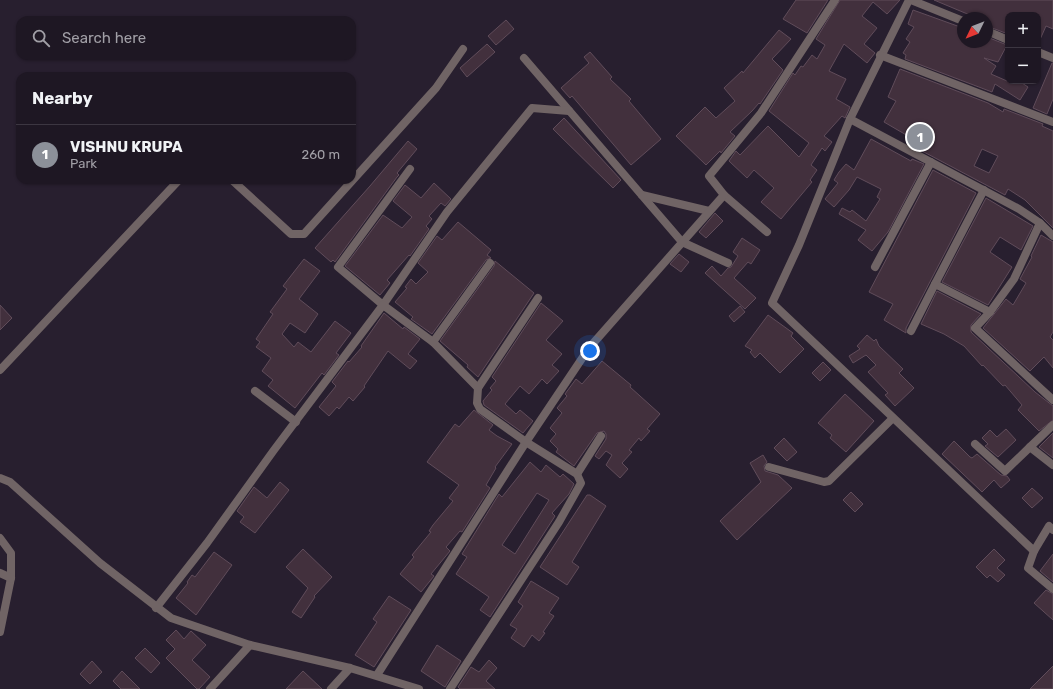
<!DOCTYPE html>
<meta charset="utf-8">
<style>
:root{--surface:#1e1723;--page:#26202b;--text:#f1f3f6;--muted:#a19fa6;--line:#3c3641;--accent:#8c9099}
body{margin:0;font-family:Rubik,sans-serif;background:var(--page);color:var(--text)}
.controls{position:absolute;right:12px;top:12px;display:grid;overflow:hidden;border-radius:8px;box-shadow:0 1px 3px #0004}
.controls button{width:36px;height:36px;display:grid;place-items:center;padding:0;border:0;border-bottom:1px solid var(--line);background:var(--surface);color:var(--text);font:20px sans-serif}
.compass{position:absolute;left:957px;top:12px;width:36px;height:36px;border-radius:50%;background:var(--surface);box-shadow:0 1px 3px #0004;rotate:227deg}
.you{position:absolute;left:590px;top:351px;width:14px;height:14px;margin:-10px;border:3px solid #fff;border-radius:50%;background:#1a73e8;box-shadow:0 0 0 6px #1a73e833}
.badge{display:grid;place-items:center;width:26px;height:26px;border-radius:50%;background:var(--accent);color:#fff;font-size:13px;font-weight:700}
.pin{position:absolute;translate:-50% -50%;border:2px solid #fff;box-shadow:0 1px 4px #0006}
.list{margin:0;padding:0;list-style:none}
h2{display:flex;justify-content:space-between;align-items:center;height:52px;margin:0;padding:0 16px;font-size:17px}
h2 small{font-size:13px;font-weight:400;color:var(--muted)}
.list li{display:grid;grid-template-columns:26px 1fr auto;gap:12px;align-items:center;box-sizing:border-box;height:60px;padding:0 16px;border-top:1px solid var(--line)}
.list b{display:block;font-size:15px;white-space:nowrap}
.list p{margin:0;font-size:13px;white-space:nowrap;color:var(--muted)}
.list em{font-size:13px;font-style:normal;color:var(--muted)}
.icon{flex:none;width:22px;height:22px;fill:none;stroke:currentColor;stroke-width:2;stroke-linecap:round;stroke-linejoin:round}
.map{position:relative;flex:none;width:1053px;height:689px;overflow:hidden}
.search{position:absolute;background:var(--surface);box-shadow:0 1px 3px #0004;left:16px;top:16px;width:340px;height:44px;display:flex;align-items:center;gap:10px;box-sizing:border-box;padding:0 14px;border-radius:12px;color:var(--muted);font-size:15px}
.panel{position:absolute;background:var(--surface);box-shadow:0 1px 3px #0004;left:16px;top:72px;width:340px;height:112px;border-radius:12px}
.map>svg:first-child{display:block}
.building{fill:#42303d;stroke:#604c5a;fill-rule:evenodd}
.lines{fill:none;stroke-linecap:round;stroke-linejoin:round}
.minor{stroke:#706465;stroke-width:8}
.tertiary{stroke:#706465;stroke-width:8}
</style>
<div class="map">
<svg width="1053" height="689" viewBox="0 0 1053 689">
<rect width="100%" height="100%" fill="#281f2f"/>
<g class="building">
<path d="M796,0H828L807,33L783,19Z"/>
<path d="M840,0H900L887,14L873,2L862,16L877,28L864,44L875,53L867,63L844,44L829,71L846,79L836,99L850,107L845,118L842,116L824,136L832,142L825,151L822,148L811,165L817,170L810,180L812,182L781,219L761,202L774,188L754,170L747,178L729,161L736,151L740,155L768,126L799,157L809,143L769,111L793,73L795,75L801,66L803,67L812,55L817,59L825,45L816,39Z"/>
<path d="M934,0H1053V29L1046,26L1038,44V15H1008V34L987,26V18H977Z"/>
<path d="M913,10L963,28V42H987V37L1007,45L998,62L984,58L996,66L991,74L1007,81H1019L1028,87L1020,100L995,84L992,92L905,59L906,55L903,53L910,42L906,39L914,27L908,24Z"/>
<path d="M506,20L514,29L496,45L488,36Z"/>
<path d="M779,30L791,39L772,59L783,70L760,104L759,103L752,111L730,132L735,136L721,153L720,151L706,165L676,136L705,107L716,118L735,101L724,88L742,71L743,73Z"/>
<path d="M487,44L495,52L467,77L460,68Z"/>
<path d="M590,52L612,77L610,79L631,99L629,101L661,139L631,165L572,96L570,98L561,88L589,63L584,57Z"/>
<path d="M1052,63H1053V99L1047,114L1033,108Z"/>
<path d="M900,69L988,103L1003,112L1004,109L1043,124L1042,126L1053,131V228L1025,200L1008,189L1005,195L922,151L928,141L911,130L908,136L884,122L896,101L888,97ZM982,149L998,156L989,173L974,166Z"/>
<path d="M564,118L621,180L613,188L553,129Z"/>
<path d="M871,139L911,161L912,159L924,164L888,232L872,251L858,240L866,230L839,214L842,208L850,212L852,210L866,221L880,199L877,197L881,189L857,177L849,190L834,207L825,199L838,183L834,180L839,172L846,164L854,170Z"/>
<path d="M408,141L417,149L397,173L399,175L397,177L335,262L333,260L331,262L315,248L370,186Z"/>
<path d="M933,170L976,193L906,328V333L884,320L893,304L869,292Z"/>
<path d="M434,183L451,199L445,206L441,203L429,216L432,219L426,226L429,229L410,256L409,255L387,280L390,283L380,295L345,266L383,215L402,228L412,217L393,201L405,185L421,198Z"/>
<path d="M986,198L1033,226L1021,250L1000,237L990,252L1012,267L988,305L942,282Z"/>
<path d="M715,213L723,221L706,238L699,232Z"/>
<path d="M458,222L491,250L487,255L491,258L486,260L432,334L411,319L413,317L395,302L407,288L405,287L411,279L416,284L428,272L418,263L437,236L442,240Z"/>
<path d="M1041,235L1053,242V332L1050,337L1053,340V368L1044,357L1030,371L983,328L1006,299L1013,305L1026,283L1020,279L1032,257L1031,256Z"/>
<path d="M742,238L760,250L751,264L748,262L734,278L756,298L745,309L705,273L712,266L721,276L728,268L731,267L738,256L733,252Z"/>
<path d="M679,254L689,262L681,272L670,264Z"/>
<path d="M304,259L320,271L299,299L318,314L305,333L290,323L282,334L294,347L298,342L311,352L335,321L351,333L336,353L339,355L324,375L322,373L295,408L268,386L273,380L262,371L271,358L256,347L260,342L256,339L273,314L270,312L287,289L283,286Z"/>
<path d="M495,261L534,293L478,377L467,367L468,365L440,341L494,266Z"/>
<path d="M937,291L981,314L971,325V332L1035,392L1053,406V420L1039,431L1018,410L1022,405L1005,385L1003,386L983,365L982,366L964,346L944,334L921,324Z"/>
<path d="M541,303L563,321L546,340L562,354L552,365L559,371L547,384L542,379L529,394L520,386L505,404L516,414L520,410L533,421L523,433L484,405L483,401L492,390L490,388L496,381L492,377Z"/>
<path d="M0,305L12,318L0,330Z"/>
<path d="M740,306L745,312L734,322L729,316Z"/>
<path d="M384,313L403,329L404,327L420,339L408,354L417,361L410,369L388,351L364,386L365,387L353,401L349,397L339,409L337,407L329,416L319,407L336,386L332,382L348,361L349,362L362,347L361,346Z"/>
<path d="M768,315L793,333L791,336L804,349L780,373L760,353L755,358L750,352L752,350L745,346Z"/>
<path d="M867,335L874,341L876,339L879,346L903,369L899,373L914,388L895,406L885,395L888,393L868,372L876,365L866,355L853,363L849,356L860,349L857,346Z"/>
<path d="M602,361L631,385L630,387L660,414L647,429L650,431L641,441L639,438L629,450L632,452L622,463L628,469L620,478L606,465L612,455L606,451L599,459L595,456L606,439V434L604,431L597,433L574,466L556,452L558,449L550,441L556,434L550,428L562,413L557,408L567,396L565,394L576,379L582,384Z"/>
<path d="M823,362L831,370L820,381L812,373Z"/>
<path d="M845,394L874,421L846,452L830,438L832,435L818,423Z"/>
<path d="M474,410L493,425L489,430L497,436L512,444L495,467L496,468L486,485L490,488L462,532L460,531L446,547L450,551L431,574L434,576L421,592L400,574L414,557L412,555L431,532L429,531L433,525L453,501L449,498L459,485L427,462L455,424L459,427Z"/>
<path d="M1006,429L1016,440L998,457L985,446L988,444L982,438L990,430L997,437Z"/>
<path d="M1053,433V458L1039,447Z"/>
<path d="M784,438L797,452L787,461L774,448Z"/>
<path d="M954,441L970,457L972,458L977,454L1001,475L1007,476L1010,480L1001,488L994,480L982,492L942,454Z"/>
<path d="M763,455L767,462L764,466L765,471L778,475L792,488L737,540L720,521L761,482L750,463Z"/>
<path d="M530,462L541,472L546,465L560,477L563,474L574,484L569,494L552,513L555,516L490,617L480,610L489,597L456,574L467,557L462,554L499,494L502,497ZM537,493L549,500L515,554L502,545Z"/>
<path d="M280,482L289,490L255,533L240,522L244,517L237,511L254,487L267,498Z"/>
<path d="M1032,488L1043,498L1032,508L1022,498Z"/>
<path d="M851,492L863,504L855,512L843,500Z"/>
<path d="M587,495H590L606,506L572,562L579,567L567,585L540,567Z"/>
<path d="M303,549L332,577L314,596L315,597L301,618L292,612L308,588L286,567Z"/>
<path d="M994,549L1005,560L997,568L1005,575L998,582L990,575L987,578L976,567Z"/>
<path d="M214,552L232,565L196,615L176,598L188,583L187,582L192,575L195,577Z"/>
<path d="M1053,554V582L1040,571Z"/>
<path d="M531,581L559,598L549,613L554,616L543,632L545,633L539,641L532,635L524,647L511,638L517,629L510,625L523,606L518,602Z"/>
<path d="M1046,590L1053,594V620L1034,603Z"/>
<path d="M389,596L411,610L374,667L355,655L377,622L373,619Z"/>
<path d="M176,630L184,639L191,631L206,645L192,660L210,677L199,689H197L166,658L175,649L166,640Z"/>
<path d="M437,645L461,661L445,687L421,671Z"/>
<path d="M145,648L160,663L151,673L135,658Z"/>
<path d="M489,660L497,668L486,681L495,689H460L458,687L471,667L479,672Z"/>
<path d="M92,661L102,672L90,684L80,674Z"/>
<path d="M1053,666V689H1030Z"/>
<path d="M122,671L140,689H121L113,681Z"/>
<path d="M303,671L322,689H286Z"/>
</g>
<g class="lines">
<g class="minor">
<path d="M909,0L850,119L799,245L772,303L1034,551"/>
<path d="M911,0L963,21"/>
<path d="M987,31L1008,40"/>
<path d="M1038,52L1053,58"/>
<path d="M880,55L1053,122"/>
<path d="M524,58L682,242L728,263"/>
<path d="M850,119L1019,209L1040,223L1014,279L990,312L975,328L1053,400"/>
<path d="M410,169L338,267L383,305L447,212L532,108L569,111"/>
<path d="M232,180L291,234H304L436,88L463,49"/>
<path d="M984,190L935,284L990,312"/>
<path d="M642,195L709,211"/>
<path d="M724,195L767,232"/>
<path d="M1040,223L1053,236"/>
<path d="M875,267L931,162"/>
<path d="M911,331L935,284"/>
<path d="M433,342L478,388"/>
<path d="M0,370L179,180"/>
<path d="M255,391L296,422"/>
<path d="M1053,425L1030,447L1053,465"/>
<path d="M975,444L1005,471L1030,447"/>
<path d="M769,467L824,482L829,481L893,418"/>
<path d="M577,474L601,436"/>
<path d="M1053,530L1049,526L1034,551L1028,568L1053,589"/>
<path d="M0,538L11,553V578L0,632"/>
<path d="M0,573L11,578"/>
<path d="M156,608L207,543L274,450L383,305L433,342L490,263"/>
<path d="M377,675L526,442L589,348L724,195L709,176L761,113L835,0"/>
<path d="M210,689L250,645"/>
<path d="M331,689L350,668"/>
<path d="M450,689L559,522L581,483L577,474L526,442L480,409L477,403L478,388L538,298"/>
</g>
<path class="tertiary" d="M0,478L10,482L100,563L171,618L250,645L350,668L419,689"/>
</g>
</svg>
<div class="controls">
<button>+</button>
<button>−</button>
</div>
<svg class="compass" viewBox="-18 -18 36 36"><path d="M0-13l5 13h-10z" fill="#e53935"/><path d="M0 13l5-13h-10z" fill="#a19fa6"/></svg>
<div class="you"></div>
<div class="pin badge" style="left:920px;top:137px">1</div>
<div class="search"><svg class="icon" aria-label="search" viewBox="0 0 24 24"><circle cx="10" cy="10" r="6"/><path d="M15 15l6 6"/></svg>Search here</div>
<section class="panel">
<h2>Nearby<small></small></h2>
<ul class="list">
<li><span class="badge">1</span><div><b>VISHNU KRUPA</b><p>Park</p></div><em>260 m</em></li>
</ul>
</section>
</div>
